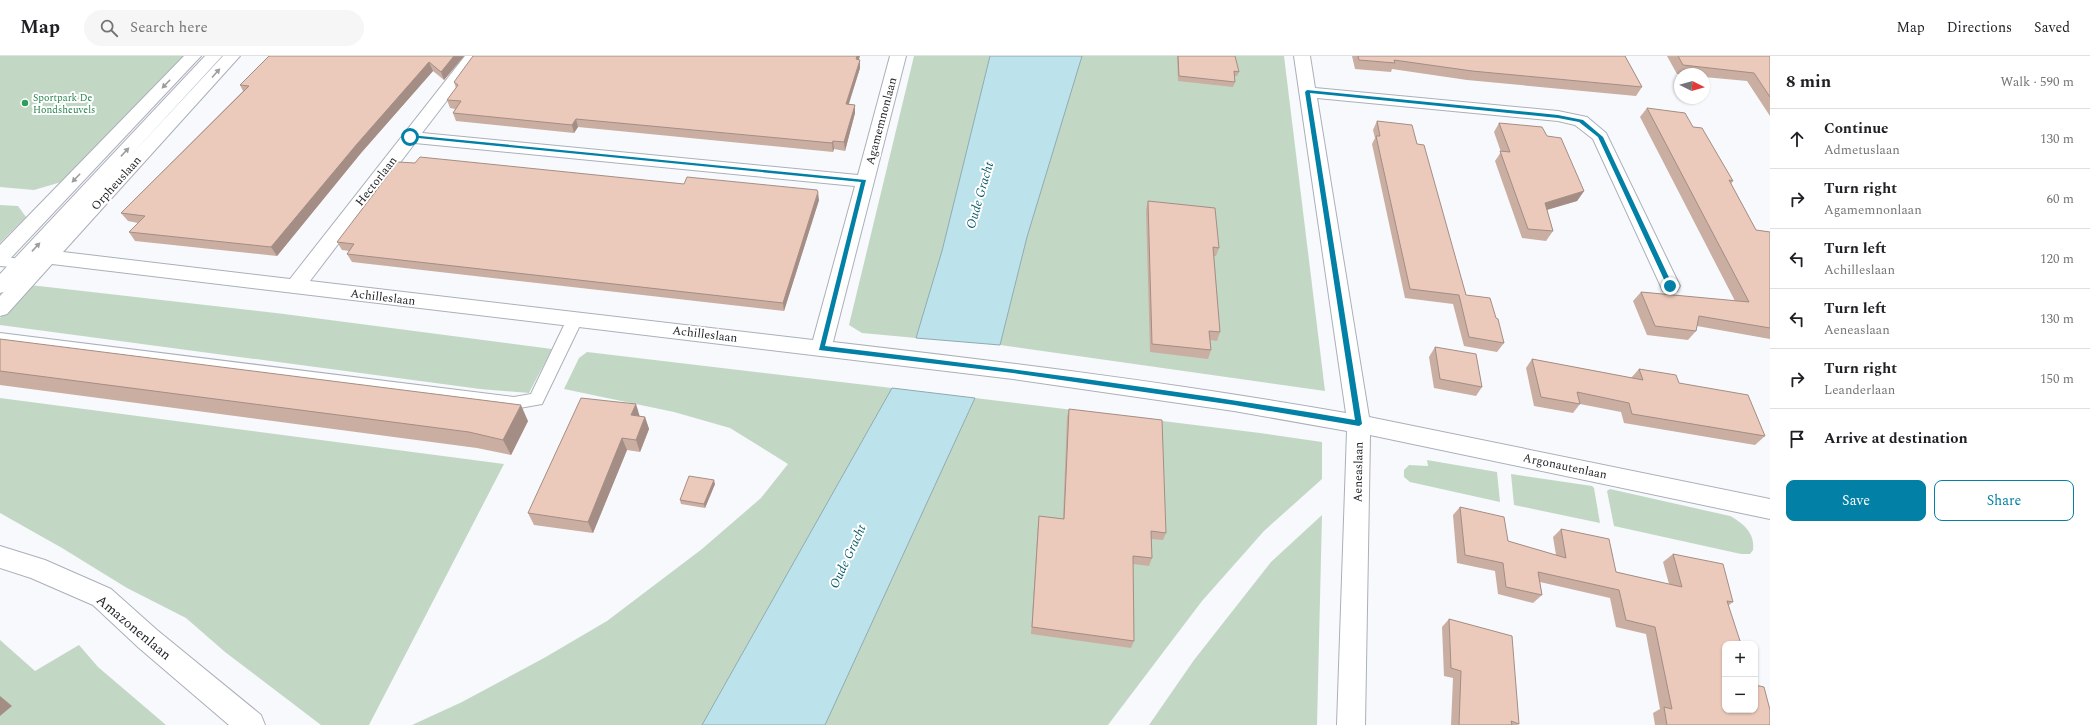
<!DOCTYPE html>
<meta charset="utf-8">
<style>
:root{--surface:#fff;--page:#f6f6f6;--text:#202124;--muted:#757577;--line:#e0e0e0;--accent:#0280a5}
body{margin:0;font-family:Spectral,serif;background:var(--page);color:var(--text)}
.controls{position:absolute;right:12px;bottom:12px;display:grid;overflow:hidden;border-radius:8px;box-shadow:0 1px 3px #0004}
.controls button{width:36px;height:36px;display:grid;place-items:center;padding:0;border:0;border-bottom:1px solid var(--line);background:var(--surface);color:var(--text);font:20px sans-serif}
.compass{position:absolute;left:1674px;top:12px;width:36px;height:36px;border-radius:50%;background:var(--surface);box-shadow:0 1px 3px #0004;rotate:95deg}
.stop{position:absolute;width:12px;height:12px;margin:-9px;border:3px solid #0280a5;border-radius:50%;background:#fff}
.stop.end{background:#0280a5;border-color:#fff;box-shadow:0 1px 4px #0008}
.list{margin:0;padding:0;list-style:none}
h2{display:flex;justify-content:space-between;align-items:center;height:52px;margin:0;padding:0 16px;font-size:17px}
h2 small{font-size:13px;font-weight:400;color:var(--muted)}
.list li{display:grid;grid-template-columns:26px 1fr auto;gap:12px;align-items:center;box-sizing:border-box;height:60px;padding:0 16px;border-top:1px solid var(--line)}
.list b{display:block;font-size:15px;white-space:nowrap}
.list p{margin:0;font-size:13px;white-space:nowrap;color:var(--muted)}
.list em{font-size:13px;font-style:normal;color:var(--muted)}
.actions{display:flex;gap:8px;padding:12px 16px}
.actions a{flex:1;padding:9px 0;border:1px solid var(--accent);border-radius:8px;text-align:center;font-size:14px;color:var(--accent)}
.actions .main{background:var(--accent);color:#fff}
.icon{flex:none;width:22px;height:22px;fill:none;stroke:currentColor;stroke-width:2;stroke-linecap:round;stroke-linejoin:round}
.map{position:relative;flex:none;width:1770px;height:669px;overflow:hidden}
header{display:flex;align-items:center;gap:24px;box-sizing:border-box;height:56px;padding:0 20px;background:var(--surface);border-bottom:1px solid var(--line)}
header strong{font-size:19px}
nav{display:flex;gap:22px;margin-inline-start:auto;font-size:14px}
.search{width:280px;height:36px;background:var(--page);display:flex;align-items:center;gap:10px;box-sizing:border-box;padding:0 14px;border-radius:22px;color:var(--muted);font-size:15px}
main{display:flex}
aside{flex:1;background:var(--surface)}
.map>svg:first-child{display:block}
.green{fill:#c2d8c5}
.water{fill:#bce3eb;stroke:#8eaab0}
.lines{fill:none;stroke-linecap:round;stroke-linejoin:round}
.lane-casing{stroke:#aab0b9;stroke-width:2}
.street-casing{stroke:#aab0b9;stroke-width:2}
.secondary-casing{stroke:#aab0b9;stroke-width:2}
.lane{fill:#fff;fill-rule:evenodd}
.street{fill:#fff;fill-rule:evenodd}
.secondary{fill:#fff;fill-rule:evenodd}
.wall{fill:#caaea2}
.shaded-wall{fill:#a48d84}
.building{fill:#ebcabc;stroke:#a48d84}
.oneway{fill:#9c9d9e}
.route{fill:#0280a5}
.leisure-dot{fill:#2e9e5b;stroke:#fff;stroke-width:1.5}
.labels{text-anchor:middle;stroke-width:4;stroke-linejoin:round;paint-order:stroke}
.far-leisure-label{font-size:10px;fill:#27864d;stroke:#fff;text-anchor:start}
.street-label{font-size:12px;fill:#232528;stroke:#fff}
.water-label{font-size:13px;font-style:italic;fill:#0a5c68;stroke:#fff}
.near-street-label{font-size:14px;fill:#232528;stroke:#fff}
</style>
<header>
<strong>Map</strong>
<div class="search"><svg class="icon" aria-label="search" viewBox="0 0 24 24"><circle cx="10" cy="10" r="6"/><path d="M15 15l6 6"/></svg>Search here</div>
<nav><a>Map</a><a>Directions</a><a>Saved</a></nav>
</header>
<main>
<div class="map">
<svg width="1770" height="669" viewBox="0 0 1770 669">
<rect width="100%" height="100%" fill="#f7f9fd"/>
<g class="green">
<path d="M0,0H187L68,124L34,134L0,131Z"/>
<path d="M914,0H990L942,195L916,282L862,277L849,269Z"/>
<path d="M1082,0H1284L1325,335L1000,289L1027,181Z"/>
<path d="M0,149L18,150L26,161L0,187Z"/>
<path d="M30,229L284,258L552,293L529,337L480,333L0,269V262Z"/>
<path d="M587,296L892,332L702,669H412L462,646L544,602L607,565L702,493L761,442L788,408L730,372L674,356L564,333L579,302Z"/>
<path d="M0,342L504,408L369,669H321L225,596L186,562L127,532L62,492L0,457Z"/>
<path d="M975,342L1260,377L1322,386V423L1264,475L1202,545L1108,669H825Z"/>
<path d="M1427,404L1497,416L1500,446L1410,426L1404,421V414L1409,409L1428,410Z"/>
<path d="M1511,418L1592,430L1594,432L1600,467L1514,449Z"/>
<path d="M1610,433L1730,460C1743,467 1755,477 1753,494L1750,498H1741L1614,470L1607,435Z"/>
<path d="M1322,459L1317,669H1149L1194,604L1271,506Z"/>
<path d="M0,584L35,615L79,589L98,611L166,669H0Z"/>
</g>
<g class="water">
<path d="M990,0H1082L1027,181L1000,289L916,282L942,195Z"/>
<path d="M892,332L975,342L825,669H702Z"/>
</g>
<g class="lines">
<g class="lane-casing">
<g id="lane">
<path d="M0,200L26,204L28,207L26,210L21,212L0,210Z"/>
<path d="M575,258L580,259L583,263L542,348L514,353L0,289V277L514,341L531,338L567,263L570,259Z"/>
</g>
</g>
<g class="street-casing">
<path id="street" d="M223,0H240L63,196L290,223L465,0H481L422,77L858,119L890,0H906L833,286C1005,306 1176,327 1346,357L1294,0H1310L1315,32L1558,55L1587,61L1606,77L1680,230L1677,235L1670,237L1663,235L1593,83L1575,69L1558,65L1317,42L1369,361L1770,443V463L1370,379L1365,669H1337L1347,375L1234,355L1013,323L52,208L7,258L0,260V240ZM415,87L855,130L813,284L310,225Z"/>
</g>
<g class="secondary-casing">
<g id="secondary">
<path d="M184,0H201L7,206L0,208V189Z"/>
<path d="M205,0H222L7,235L0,237V218Z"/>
<path d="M0,490L45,504L111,533L157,574L261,659L265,669H229L139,592L93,549L31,522L0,512Z"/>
</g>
</g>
<use href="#lane" class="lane"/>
<use href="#street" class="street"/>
<use href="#secondary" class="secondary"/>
</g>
<g class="wall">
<path d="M269,0H464L444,24L433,15L361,97L277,200L135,185L129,176L138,167L128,165L121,157L243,35L240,29Z"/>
<path d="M1177,0H1235L1239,16L1237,20H1234L1235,26L1233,31L1178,25Z"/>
<path d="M1352,0H1625L1642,31L1636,40L1467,24L1392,13L1391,16L1355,13Z"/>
<path d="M1667,0H1770V60L1747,25L1704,21V18H1677Z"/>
<path d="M860,4V12L849,48L855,49V57L845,95L834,93L833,96L578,71L574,77L456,65L453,57L455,53L450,52L447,44L456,32L454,26Z"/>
<path d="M1647,52L1693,71L1733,125L1731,128L1756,174L1770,176V283L1697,270L1696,275L1688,284L1647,279L1633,245L1641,236L1735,245L1640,61Z"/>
<path d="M1377,65L1417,88L1466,239L1496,262L1504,287L1497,296L1464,290L1453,248L1405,242L1372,88L1375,82L1373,74Z"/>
<path d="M1499,67L1584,135L1577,145L1547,154L1553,175L1546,185L1522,182L1495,105L1501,96L1494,76Z"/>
<path d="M819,144L784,255L352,206L347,198L349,195L342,194L337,186Z"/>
<path d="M1148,145L1219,192L1216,200H1214L1220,276L1217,285L1210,284L1211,294L1208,303L1150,296L1146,154Z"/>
<path d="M0,283L528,365L511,399L477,392L0,329Z"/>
<path d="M1435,291L1482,331L1476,340L1434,332L1429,301Z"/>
<path d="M1532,303L1631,322L1639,313L1679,327L1765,380L1755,389L1624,367L1621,356L1580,348L1573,357L1534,350L1526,312Z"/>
<path d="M1069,353L1166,477L1163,484L1151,483L1152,502L1149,510L1133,508L1134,585L1131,592L1031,578L1038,468L1039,460L1063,463L1067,361Z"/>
<path d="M639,360L645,361L649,373L640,396L627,394L593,477L534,469L528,457Z"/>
<path d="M715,428L705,452L681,448L680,444Z"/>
<path d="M1460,451L1508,485L1556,499L1553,481L1561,473L1616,516L1669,528L1663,506L1673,498L1733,546L1729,549L1725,588L1770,669H1655L1653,657L1660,653L1646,578L1616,571L1610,542L1540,526L1542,539L1533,547L1498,538L1495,515L1457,507L1453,459Z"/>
<path d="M1449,563L1519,668L1517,669H1451L1453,622L1444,620L1442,571Z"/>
</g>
<g class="shaded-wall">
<path d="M454,0H464L444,24L441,16Z"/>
<path d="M857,0H860L856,12V3Z"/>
<path d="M860,4V12L846,56V48Z"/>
<path d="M429,6L433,15L361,97L277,200L271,191L357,88Z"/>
<path d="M855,49V57L845,95L844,86Z"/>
<path d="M576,63L578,71L574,77L572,69Z"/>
<path d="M833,85L834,93L833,96L832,87Z"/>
<path d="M1584,135L1577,145L1539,156L1545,147Z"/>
<path d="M818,136L819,144L784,255L783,247Z"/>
<path d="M636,348L640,361L631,359Z"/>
<path d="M521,349L528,365L511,399L503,384Z"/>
<path d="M645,361L649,373L640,396L636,384Z"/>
<path d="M622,382L627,394L593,477L588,466Z"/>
<path d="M714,424L715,428L705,452L704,448Z"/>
<path d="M0,640L12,650L0,660Z"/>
</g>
<g class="building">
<path d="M269,0H454L441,16L429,6L357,88L271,191L129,176L145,160L121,157L249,30L240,29Z"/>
<path d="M473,0H857L856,3L860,4L846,48L855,49L844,86L833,85L832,87L576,63L572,69L453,57L461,45L447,44L458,29L454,26Z"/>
<path d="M1178,0H1235L1239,16L1234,15L1235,26L1179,20Z"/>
<path d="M1358,0H1625L1642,31L1472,15L1394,4L1395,7L1359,4Z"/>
<path d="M1678,0H1770V41L1754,17L1683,9Z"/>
<path d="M1647,52L1685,57L1693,71L1702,72L1733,125L1729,124L1756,174L1770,176V272L1699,260L1696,275L1655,270L1641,236L1749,246Z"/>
<path d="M1377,65L1412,69L1417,88L1424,89L1466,239L1490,242L1496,262L1498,263L1504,287L1469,281L1459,239L1410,233L1376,80H1380Z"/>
<path d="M1499,67L1542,71L1547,80L1561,82L1584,135L1545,147L1553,175L1528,173L1500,95L1510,96Z"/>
<path d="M420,101L684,128L687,121L817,134L818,136L783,247L347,198L354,188L337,186L398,106L415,107Z"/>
<path d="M1148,145L1215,152L1219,192L1213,191L1220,276L1209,275L1211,294L1152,288Z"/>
<path d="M0,283L521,349L503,384L469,376L0,315Z"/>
<path d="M1435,291L1476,298L1482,331L1440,323Z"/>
<path d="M1532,303L1643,324L1639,313L1676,319L1679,327L1748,339L1765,380L1632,358L1629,347L1577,336L1580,348L1541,341Z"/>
<path d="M581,342L636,348L631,359L645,361L636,384L622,382L588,466L528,457Z"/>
<path d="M1069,353L1162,364L1166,477L1151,475L1152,502L1133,500L1134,585L1032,571L1039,460L1064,463Z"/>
<path d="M689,420L714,424L704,448L680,444Z"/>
<path d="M1460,451L1504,461L1508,485L1566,502L1561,473L1609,483L1616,516L1682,531L1673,498L1723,508L1733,546L1727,545L1741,588H1725V654H1755V629L1764,631L1770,654V669H1667L1664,651L1672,653L1655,571L1626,564L1619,534L1538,516L1542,539L1506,531L1503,507L1465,499Z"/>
<path d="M1449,563L1512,580L1519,668L1511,665L1512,669H1459L1461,615L1451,612Z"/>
</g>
<defs><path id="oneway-solid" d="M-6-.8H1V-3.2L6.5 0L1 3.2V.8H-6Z"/></defs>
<g class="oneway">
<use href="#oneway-solid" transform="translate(216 17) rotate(-48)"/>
<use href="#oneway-solid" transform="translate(166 28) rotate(134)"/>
<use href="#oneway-solid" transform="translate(125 96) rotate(-47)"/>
<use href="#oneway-solid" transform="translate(76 122) rotate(134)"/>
<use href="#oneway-solid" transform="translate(36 191) rotate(-47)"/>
</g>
<path class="route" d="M1307,34L1558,59L1583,64L1603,81L1673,230L1670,232L1667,230L1598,81L1579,66L1558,62L1310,37L1362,368L1359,370L1234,349L1013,317L819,294L861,126L408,81L410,79L866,124L825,290C1002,311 1179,334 1355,364L1305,36Z"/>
<circle class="leisure-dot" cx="25" cy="47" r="4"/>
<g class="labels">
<g class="far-leisure-label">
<text x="33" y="45">Sportpark De<tspan x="33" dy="12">Hondsheuvels</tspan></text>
</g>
<g class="street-label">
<text transform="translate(881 65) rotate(-75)" y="4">Agamemnonlaan</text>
<text transform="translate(376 125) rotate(-52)" y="4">Hectorlaan</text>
<text transform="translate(116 127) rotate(-48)" y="4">Orpheuslaan</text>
<text transform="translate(383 241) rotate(7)" y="4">Achilleslaan</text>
<text transform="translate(705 278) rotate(7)" y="4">Achilleslaan</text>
<text transform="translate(1565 410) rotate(12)" y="4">Argonautenlaan</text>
<text transform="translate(1358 416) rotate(-89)" y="4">Aeneaslaan</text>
</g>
<g class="water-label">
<text transform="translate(979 139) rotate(-74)" y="5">Oude Gracht</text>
<text transform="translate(847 500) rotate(-65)" y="5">Oude Gracht</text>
</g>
<g class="near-street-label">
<text transform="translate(134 571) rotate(40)" y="5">Amazonenlaan</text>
</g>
</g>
</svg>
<div class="controls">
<button>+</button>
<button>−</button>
</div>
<svg class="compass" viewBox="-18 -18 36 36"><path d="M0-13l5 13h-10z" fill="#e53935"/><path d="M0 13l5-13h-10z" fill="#757577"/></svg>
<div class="stop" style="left:410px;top:81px"></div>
<div class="stop end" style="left:1670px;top:230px"></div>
</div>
<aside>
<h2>8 min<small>Walk · 590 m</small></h2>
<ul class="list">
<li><svg class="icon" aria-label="ahead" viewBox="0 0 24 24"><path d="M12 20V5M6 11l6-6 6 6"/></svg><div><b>Continue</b><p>Admetuslaan</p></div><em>130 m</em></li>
<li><svg class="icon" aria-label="right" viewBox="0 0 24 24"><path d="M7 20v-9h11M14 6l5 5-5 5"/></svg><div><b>Turn right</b><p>Agamemnonlaan</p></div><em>60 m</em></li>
<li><svg class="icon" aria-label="left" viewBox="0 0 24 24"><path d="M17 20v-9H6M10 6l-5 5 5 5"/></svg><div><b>Turn left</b><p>Achilleslaan</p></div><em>120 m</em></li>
<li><svg class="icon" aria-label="left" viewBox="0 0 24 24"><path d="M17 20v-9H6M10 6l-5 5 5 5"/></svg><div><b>Turn left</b><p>Aeneaslaan</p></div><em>130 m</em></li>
<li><svg class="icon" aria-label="right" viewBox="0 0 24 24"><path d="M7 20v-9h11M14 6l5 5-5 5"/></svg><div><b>Turn right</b><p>Leanderlaan</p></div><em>150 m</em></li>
<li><svg class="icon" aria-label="arrive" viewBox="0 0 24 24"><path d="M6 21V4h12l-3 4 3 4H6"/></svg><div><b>Arrive at destination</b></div></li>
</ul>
<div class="actions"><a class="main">Save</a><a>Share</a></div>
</aside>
</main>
